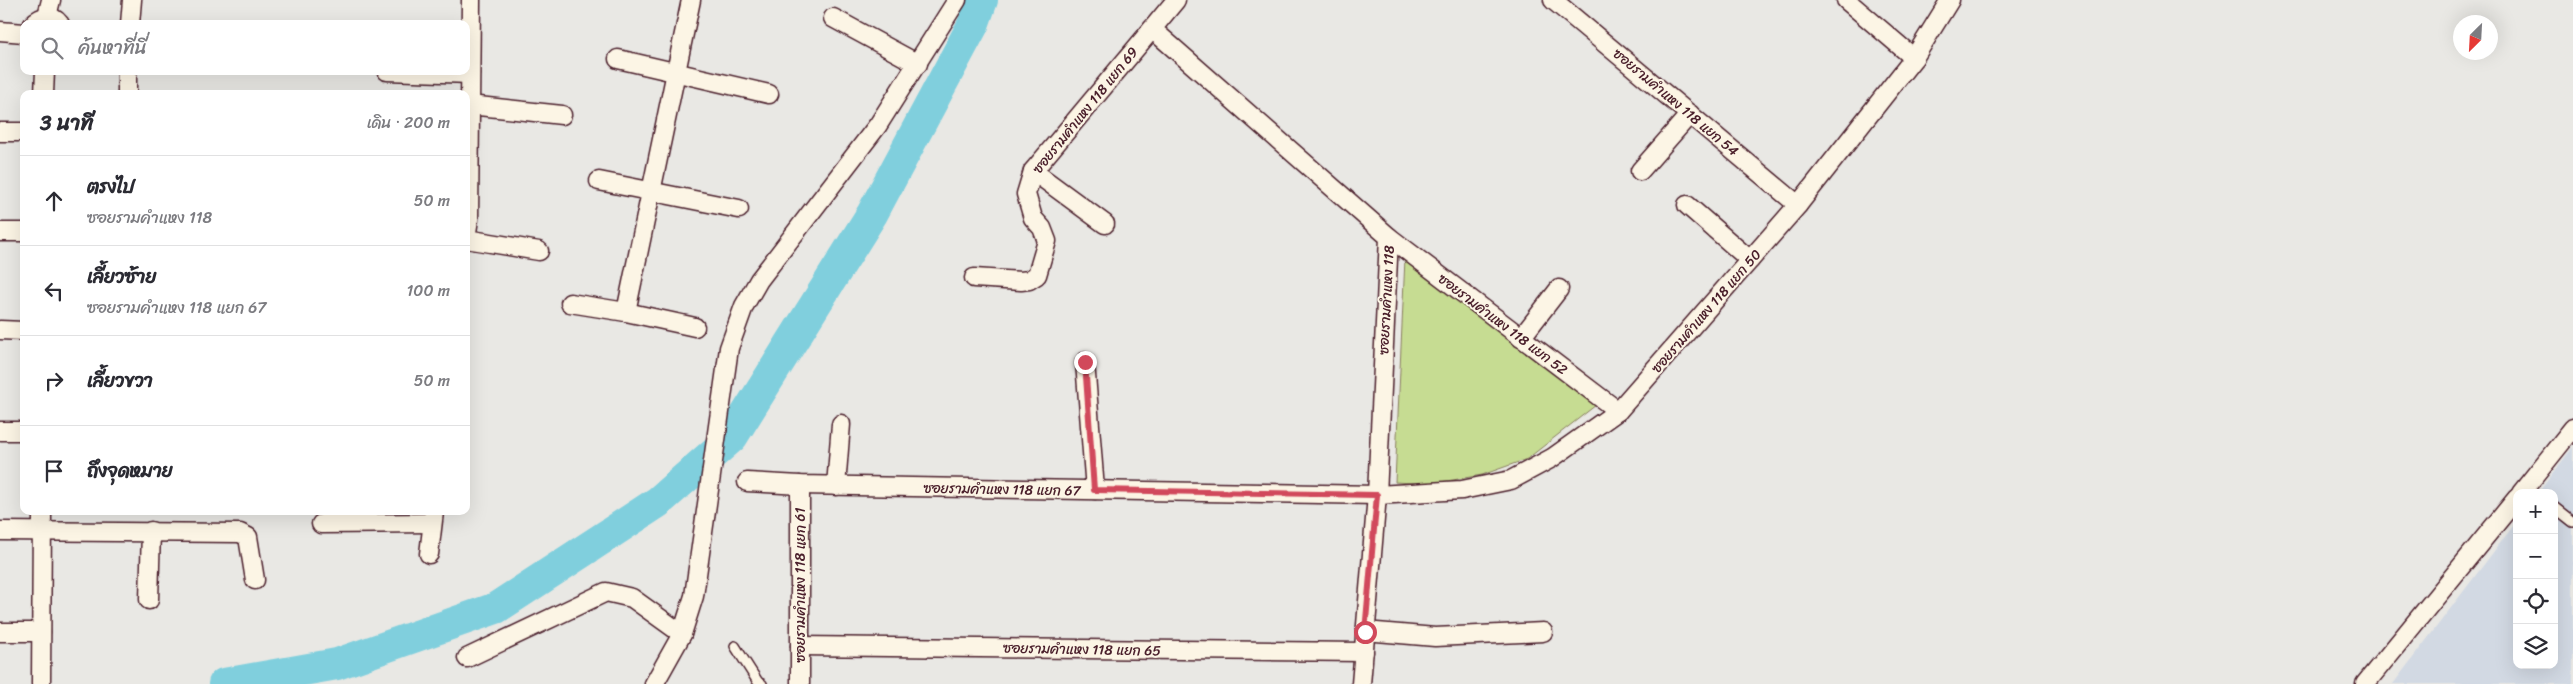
<!DOCTYPE html>
<html lang="th">
<meta charset="utf-8">
<style>
:root{--surface:#fff;--page:#f7f7f7;--text:#2b2b33;--muted:#7c7c81;--line:#e1e1e2}
body{margin:0;font-family:Sriracha,"Playpen Sans Thai",sans-serif;background:var(--page);color:var(--text)}
.controls{position:absolute;right:15px;bottom:15px;display:grid;overflow:hidden;border-radius:10px;box-shadow:0 5px 20px #0002}
.controls button{width:45px;height:45px;display:grid;place-items:center;padding:0;border:0;border-bottom:1px solid var(--line);background:var(--surface);color:var(--text);font:25px sans-serif}
.compass{position:absolute;left:2453px;top:15px;width:45px;height:45px;border-radius:50%;background:var(--surface);box-shadow:0 5px 20px #0002;rotate:204deg}
.stop{position:absolute;width:15px;height:15px;margin:-11px;border:4px solid #d1495b;border-radius:50%;background:#fff}
.stop.end{background:#d1495b;border-color:#fff;box-shadow:0 1px 5px #0008}
.list{margin:0;padding:0;list-style:none}
h2{display:flex;justify-content:space-between;align-items:center;height:65px;margin:0;padding:0 20px;font-size:21px}
h2 small{font-size:16px;font-weight:400;color:var(--muted)}
.list li{display:grid;grid-template-columns:32px 1fr auto;gap:15px;align-items:center;box-sizing:border-box;height:90px;padding:0 20px;border-top:1px solid var(--line)}
.list b{display:block;font-size:19px;white-space:nowrap}
.list p{margin:0;font-size:16px;white-space:nowrap;color:var(--muted)}
.list em{font-size:16px;font-style:normal;color:var(--muted)}
.icon{flex:none;width:28px;height:28px;fill:none;stroke:currentColor;stroke-width:2;stroke-linecap:round;stroke-linejoin:round}
.map{position:relative;flex:none;width:2573px;height:684px;overflow:hidden}
.search{position:absolute;background:var(--surface);box-shadow:0 5px 20px #0002;left:20px;top:20px;width:450px;height:55px;display:flex;align-items:center;gap:12px;box-sizing:border-box;padding:0 18px;border-radius:10px;color:var(--muted);font-size:19px}
.panel{position:absolute;background:var(--surface);box-shadow:0 5px 20px #0002;left:20px;top:90px;width:450px;height:425px;border-radius:10px}
.map>svg:first-child{display:block}
.built{fill:#d2d9e3}
.green{fill:#c6dc92;stroke:#887e5e}
.lines{fill:none;stroke-linecap:round;stroke-linejoin:round}
.river{stroke:#80cfdd;stroke-width:32}
.lane-casing{stroke:#4a1f2b;stroke-width:12}
.street-casing{stroke:#4a1f2b;stroke-width:21}
.lane{stroke:#fcf5e5;stroke-width:9}
.street{stroke:#fcf5e5;stroke-width:18}
.route{stroke:#d1495b;stroke-width:6}
.labels{text-anchor:middle;stroke-width:4;stroke-linejoin:round;paint-order:stroke}
.street-label{font-size:14px;fill:#4a1f2b;stroke:#fcf5e5}
</style>
<div class="map">
<svg width="2573" height="684" viewBox="0 0 2573 684">
<rect width="100%" height="100%" fill="#e9e8e4"/>
<filter id="ink" filterUnits="userSpaceOnUse"><feTurbulence type="fractalNoise" baseFrequency=".02" numOctaves="2"/><feDisplacementMap in="SourceGraphic" scale="10" xChannelSelector="R" yChannelSelector="G"/><feConvolveMatrix kernelMatrix="1 2 1 2 8 2 1 2 1" color-interpolation-filters="sRGB"/></filter>
<g filter="url(#ink)">
<path class="built" d="M2573,447V684H2393L2517,521V665H2554V493H2538Z"/>
<path class="green" d="M1405,258L1596,405L1527,459L1482,475L1429,484L1395,482Z"/>
<g class="lines">
<path class="river" d="M224,684L337,664L496,608L658,502L732,437L872,214L973,25L982,0"/>
<g class="lane-casing">
<g id="lane">
<path d="M2554,507L2573,522"/>
<path d="M735,646L758,682L762,684"/>
</g>
</g>
<g class="street-casing">
<g id="street">
<path d="M1176,0L1152,29L1389,237L1377,495L1361,684"/>
<path d="M1553,0L1798,205"/>
<path d="M1846,0L1914,58"/>
<path d="M47,16L51,0"/>
<path d="M833,18L918,64"/>
<path d="M33,24C41,15 52,14 60,24"/>
<path d="M130,24L132,0"/>
<path d="M0,31L24,33"/>
<path d="M618,59L769,94"/>
<path d="M387,71L470,74"/>
<path d="M44,94L45,71"/>
<path d="M127,94V71"/>
<path d="M469,105L562,115"/>
<path d="M0,132H24"/>
<path d="M1033,171L1105,224"/>
<path d="M1640,171L1690,114"/>
<path d="M599,181L739,209"/>
<path d="M1687,205L1750,260"/>
<path d="M0,232H24"/>
<path d="M1389,237L1618,411"/>
<path d="M466,238L469,219L471,0"/>
<path d="M466,239L539,251"/>
<path d="M974,278L1021,281L1029,280L1037,275L1047,241L1042,228L1033,218L1026,194L1033,171L1152,29"/>
<path d="M570,303L626,312L695,327"/>
<path d="M626,312L691,0"/>
<path d="M0,330L24,331"/>
<path d="M1521,338L1559,289"/>
<path d="M1085,362L1095,490"/>
<path d="M0,431H24"/>
<path d="M747,482L800,485L1377,495L1462,490L1511,480L1552,458L1618,411L1798,205L1914,58L1950,0"/>
<path d="M836,486L841,424"/>
<path d="M2521,493L2573,428"/>
<path d="M321,524L432,523"/>
<path d="M0,531L240,533L248,537L255,580"/>
<path d="M429,554L434,512"/>
<path d="M149,600L151,531"/>
<path d="M1365,631L1435,637L1543,632"/>
<path d="M0,632H41"/>
<path d="M800,646L1364,652"/>
<path d="M467,658L606,592L632,598L682,634"/>
<path d="M41,684L42,511"/>
<path d="M654,684L682,634L694,596L729,348L744,306L759,280L878,125L957,0"/>
<path d="M800,684V485"/>
<path d="M2365,684L2517,498"/>
</g>
</g>
<use href="#lane" class="lane"/>
<use href="#street" class="street"/>
</g>
</g>
<g class="lines" filter="url(#ink)">
<path class="route" d="M1085,362L1094,490L1377,495L1365,632"/>
</g>
<g class="labels">
<g class="street-label">
<text transform="translate(1676 102) rotate(40)" y="5">ซอยรามคำแหง 118 แยก 54</text>
<text transform="translate(1085 110) rotate(-51)" y="5">ซอยรามคำแหง 118 แยก 69</text>
<text transform="translate(1386 300) rotate(-87)" y="5">ซอยรามคำแหง 118</text>
<text transform="translate(1706 311) rotate(-49)" y="5">ซอยรามคำแหง 118 แยก 50</text>
<text transform="translate(1503 324) rotate(37)" y="5">ซอยรามคำแหง 118 แยก 52</text>
<text transform="translate(1002 489) rotate(1)" y="5">ซอยรามคำแหง 118 แยก 67</text>
<text transform="translate(800 585) rotate(-90)" y="5">ซอยรามคำแหง 118 แยก 61</text>
<text transform="translate(1082 649) rotate(1)" y="5">ซอยรามคำแหง 118 แยก 65</text>
</g>
</g>
</svg>
<div class="controls">
<button>+</button>
<button>−</button>
<button><svg class="icon" aria-label="locate" viewBox="0 0 24 24"><circle cx="12" cy="12" r="6"/><path d="M12 2v4M12 18v4M2 12h4M18 12h4"/></svg></button>
<button><svg class="icon" aria-label="layers" viewBox="0 0 24 24"><path d="M12 4l9 5-9 5-9-5zM3 14l9 5 9-5"/></svg></button>
</div>
<svg class="compass" viewBox="-18 -18 36 36"><path d="M0-13l5 13h-10z" fill="#e53935"/><path d="M0 13l5-13h-10z" fill="#7c7c81"/></svg>
<div class="stop" style="left:1365px;top:632px"></div>
<div class="stop end" style="left:1085px;top:362px"></div>
<div class="search"><svg class="icon" aria-label="search" viewBox="0 0 24 24"><circle cx="10" cy="10" r="6"/><path d="M15 15l6 6"/></svg>ค้นหาที่นี่</div>
<section class="panel">
<h2>3 นาที<small>เดิน · 200 m</small></h2>
<ul class="list">
<li><svg class="icon" aria-label="ahead" viewBox="0 0 24 24"><path d="M12 20V5M6 11l6-6 6 6"/></svg><div><b>ตรงไป</b><p>ซอยรามคำแหง 118</p></div><em>50 m</em></li>
<li><svg class="icon" aria-label="left" viewBox="0 0 24 24"><path d="M17 20v-9H6M10 6l-5 5 5 5"/></svg><div><b>เลี้ยวซ้าย</b><p>ซอยรามคำแหง 118 แยก 67</p></div><em>100 m</em></li>
<li><svg class="icon" aria-label="right" viewBox="0 0 24 24"><path d="M7 20v-9h11M14 6l5 5-5 5"/></svg><div><b>เลี้ยวขวา</b></div><em>50 m</em></li>
<li><svg class="icon" aria-label="arrive" viewBox="0 0 24 24"><path d="M6 21V4h12l-3 4 3 4H6"/></svg><div><b>ถึงจุดหมาย</b></div></li>
</ul>
</section>
</div>
